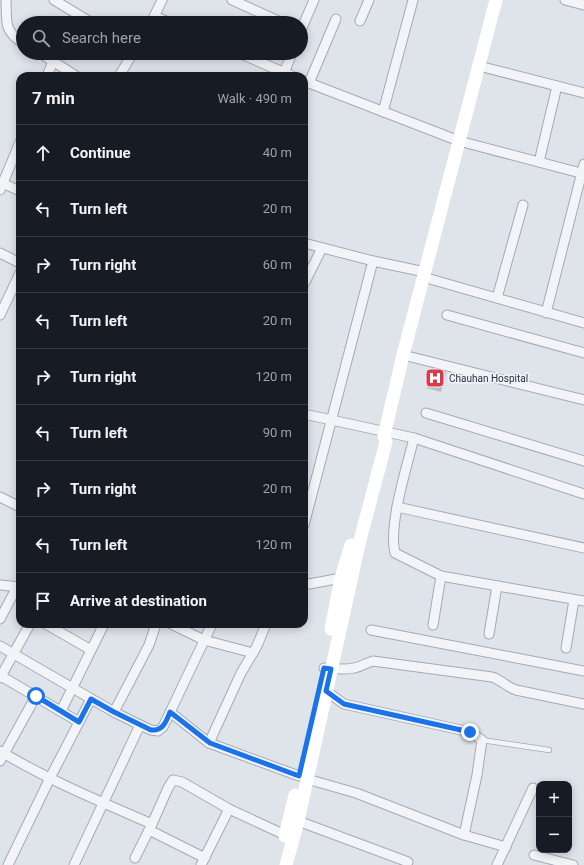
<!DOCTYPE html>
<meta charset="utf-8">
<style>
:root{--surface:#171b24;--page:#242831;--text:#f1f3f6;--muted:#9ea1a6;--line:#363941}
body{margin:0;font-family:Roboto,sans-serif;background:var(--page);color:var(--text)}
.controls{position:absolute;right:12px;bottom:12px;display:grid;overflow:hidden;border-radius:8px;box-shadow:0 2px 10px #0003}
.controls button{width:36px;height:36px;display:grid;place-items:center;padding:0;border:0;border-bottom:1px solid var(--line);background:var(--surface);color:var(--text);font:20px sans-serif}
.stop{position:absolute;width:12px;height:12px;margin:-9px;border:3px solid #1a73e8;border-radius:50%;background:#fff}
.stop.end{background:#1a73e8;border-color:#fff;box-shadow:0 1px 4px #0008}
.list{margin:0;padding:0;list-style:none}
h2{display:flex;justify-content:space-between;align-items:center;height:52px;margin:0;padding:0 16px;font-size:17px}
h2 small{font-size:13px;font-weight:400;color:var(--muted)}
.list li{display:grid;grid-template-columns:26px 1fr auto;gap:12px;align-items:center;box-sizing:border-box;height:56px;padding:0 16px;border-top:1px solid var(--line)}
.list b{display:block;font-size:15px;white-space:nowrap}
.list em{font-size:13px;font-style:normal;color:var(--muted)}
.icon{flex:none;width:22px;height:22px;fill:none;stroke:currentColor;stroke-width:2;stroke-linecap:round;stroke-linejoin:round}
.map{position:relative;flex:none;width:584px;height:865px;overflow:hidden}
.search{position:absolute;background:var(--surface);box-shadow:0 2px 10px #0003;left:16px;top:16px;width:292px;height:44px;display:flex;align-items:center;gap:10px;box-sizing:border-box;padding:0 14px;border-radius:22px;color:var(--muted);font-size:15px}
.panel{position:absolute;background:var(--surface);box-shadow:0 2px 10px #0003;left:16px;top:72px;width:292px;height:556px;border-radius:12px}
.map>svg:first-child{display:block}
.building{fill:#b6bcc8}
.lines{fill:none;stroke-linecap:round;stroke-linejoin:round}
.lane-casing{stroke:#a4aab5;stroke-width:6}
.street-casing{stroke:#a4aab5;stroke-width:11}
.lane{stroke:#f2f4f8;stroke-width:4.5}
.street{stroke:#f2f4f8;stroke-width:9}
.secondary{stroke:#fff;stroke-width:13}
.route{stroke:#1a73e8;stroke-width:5}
.labels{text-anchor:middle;stroke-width:3.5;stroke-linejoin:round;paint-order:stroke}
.poi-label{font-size:10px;fill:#263043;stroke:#eff2f7;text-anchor:start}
</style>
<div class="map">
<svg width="584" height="865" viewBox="0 0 584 865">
<rect width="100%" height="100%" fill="#dfe3ea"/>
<path class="building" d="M432,368L446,372L441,392L427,388Z"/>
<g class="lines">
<g class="lane-casing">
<path id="lane" d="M482,740L549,750"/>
</g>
<g class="street-casing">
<g id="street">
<path d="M6,0C7,21 3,31 23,43"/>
<path d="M54,0L92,23"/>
<path d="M232,0L283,23"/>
<path d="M565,0L584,5"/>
<path d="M155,16L170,23"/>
<path d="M360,21L369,0"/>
<path d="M151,23L162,0"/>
<path d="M301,30L314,0"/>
<path d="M40,53L76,76"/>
<path d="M239,53L292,76"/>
<path d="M479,66L584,93"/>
<path d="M284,73L292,53"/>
<path d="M47,76L53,61"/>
<path d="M119,76L133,53"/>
<path d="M304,81L459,141L584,174"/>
<path d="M309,83L336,19"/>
<path d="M383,112L413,0"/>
<path d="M539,162L557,86"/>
<path d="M0,182L20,191"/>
<path d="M0,190L20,142"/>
<path d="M304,243L373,261L425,272"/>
<path d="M0,253L20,263"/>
<path d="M423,277L584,323"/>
<path d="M304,284L322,248"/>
<path d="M497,298L523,205"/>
<path d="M546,313L584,164"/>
<path d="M0,315L20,273"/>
<path d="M447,315L584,353"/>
<path d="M403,355L584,400"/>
<path d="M426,413L584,461"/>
<path d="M304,414L414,438L584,494"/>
<path d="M414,438C407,466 388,526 395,553L441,576L584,601"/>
<path d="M0,497L20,507"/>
<path d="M397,507L584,548"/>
<path d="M304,525L373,261"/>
<path d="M0,585L20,587"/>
<path d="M304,585L341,578"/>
<path d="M0,619L17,587"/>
<path d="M46,624L91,650"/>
<path d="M171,624L204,640L253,653"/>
<path d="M433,625L441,576"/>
<path d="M371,630L584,671"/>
<path d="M489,634L497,586"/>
<path d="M0,646L114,712L140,725L151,730L158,731L163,727L212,624"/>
<path d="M566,648L574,600"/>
<path d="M324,668C333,669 345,670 354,668C360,667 366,663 373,661L492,677C501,680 507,687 516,690L584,704"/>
<path d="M1,676L79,722"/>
<path d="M0,678L30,624"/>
<path d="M326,691L344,704L470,732L482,740L477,775L464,835"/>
<path d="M61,711L104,624"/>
<path d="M114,712L149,645L156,624"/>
<path d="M170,712L209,743L299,776"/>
<path d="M209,743L241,673L257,646L266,624"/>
<path d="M0,751C48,780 101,802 152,824"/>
<path d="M0,761L36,696"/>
<path d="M307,779L356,793L464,835L506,847"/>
<path d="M298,821L408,862"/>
<path d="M149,830L205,858"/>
<path d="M534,855L573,865"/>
<path d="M135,858L152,824L168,788L173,780L182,782L229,809L285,835"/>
<path d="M8,865L50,778L91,699"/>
<path d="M74,865L140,725"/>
<path d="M201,865L229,809"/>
<path d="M497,865L533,788"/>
</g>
</g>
<use href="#lane" class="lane"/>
<use href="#street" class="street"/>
<g class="secondary">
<path d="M331,629L341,578L351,545"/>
<path d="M285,836L295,795"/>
<path d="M286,865L298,821L359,544L386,442L384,436L403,355L496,0"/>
</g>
</g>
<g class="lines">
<path class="route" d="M36,696L79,722L91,699L114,712L151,730C163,731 166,722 170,712L210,743L299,776L324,668L331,669L326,691L344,704L470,732"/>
</g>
<defs>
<g id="hospital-square" transform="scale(1)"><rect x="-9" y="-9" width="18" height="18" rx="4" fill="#dd374b" stroke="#eff2f7"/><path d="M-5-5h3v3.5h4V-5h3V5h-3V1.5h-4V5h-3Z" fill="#fff"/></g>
</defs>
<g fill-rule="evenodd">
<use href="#hospital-square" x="435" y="378"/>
</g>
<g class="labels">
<g class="poi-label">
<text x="449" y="382">Chauhan Hospital</text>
</g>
</g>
</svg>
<div class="controls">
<button>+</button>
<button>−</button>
</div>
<div class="stop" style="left:36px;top:696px"></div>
<div class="stop end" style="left:470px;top:732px"></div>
<div class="search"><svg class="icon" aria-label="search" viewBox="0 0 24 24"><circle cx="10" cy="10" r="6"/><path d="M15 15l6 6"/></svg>Search here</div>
<section class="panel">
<h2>7 min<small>Walk · 490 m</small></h2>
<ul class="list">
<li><svg class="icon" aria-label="ahead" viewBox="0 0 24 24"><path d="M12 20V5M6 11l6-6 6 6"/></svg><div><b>Continue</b></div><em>40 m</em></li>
<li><svg class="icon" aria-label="left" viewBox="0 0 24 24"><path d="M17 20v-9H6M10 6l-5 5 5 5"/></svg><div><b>Turn left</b></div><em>20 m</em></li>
<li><svg class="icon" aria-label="right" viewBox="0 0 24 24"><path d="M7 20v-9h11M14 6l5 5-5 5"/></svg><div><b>Turn right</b></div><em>60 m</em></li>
<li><svg class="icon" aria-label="left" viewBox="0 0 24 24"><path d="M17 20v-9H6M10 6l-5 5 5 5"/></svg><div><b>Turn left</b></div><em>20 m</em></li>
<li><svg class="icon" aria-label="right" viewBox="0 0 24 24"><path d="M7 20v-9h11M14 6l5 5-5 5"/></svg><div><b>Turn right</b></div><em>120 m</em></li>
<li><svg class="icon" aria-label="left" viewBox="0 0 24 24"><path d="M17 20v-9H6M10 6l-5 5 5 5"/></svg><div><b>Turn left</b></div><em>90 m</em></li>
<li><svg class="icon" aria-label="right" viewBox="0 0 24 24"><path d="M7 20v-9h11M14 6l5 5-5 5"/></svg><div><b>Turn right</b></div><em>20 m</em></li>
<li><svg class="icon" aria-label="left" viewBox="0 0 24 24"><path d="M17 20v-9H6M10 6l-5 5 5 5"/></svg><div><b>Turn left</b></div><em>120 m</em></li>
<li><svg class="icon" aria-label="arrive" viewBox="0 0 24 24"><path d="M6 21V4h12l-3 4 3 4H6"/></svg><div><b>Arrive at destination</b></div></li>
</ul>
</section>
</div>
